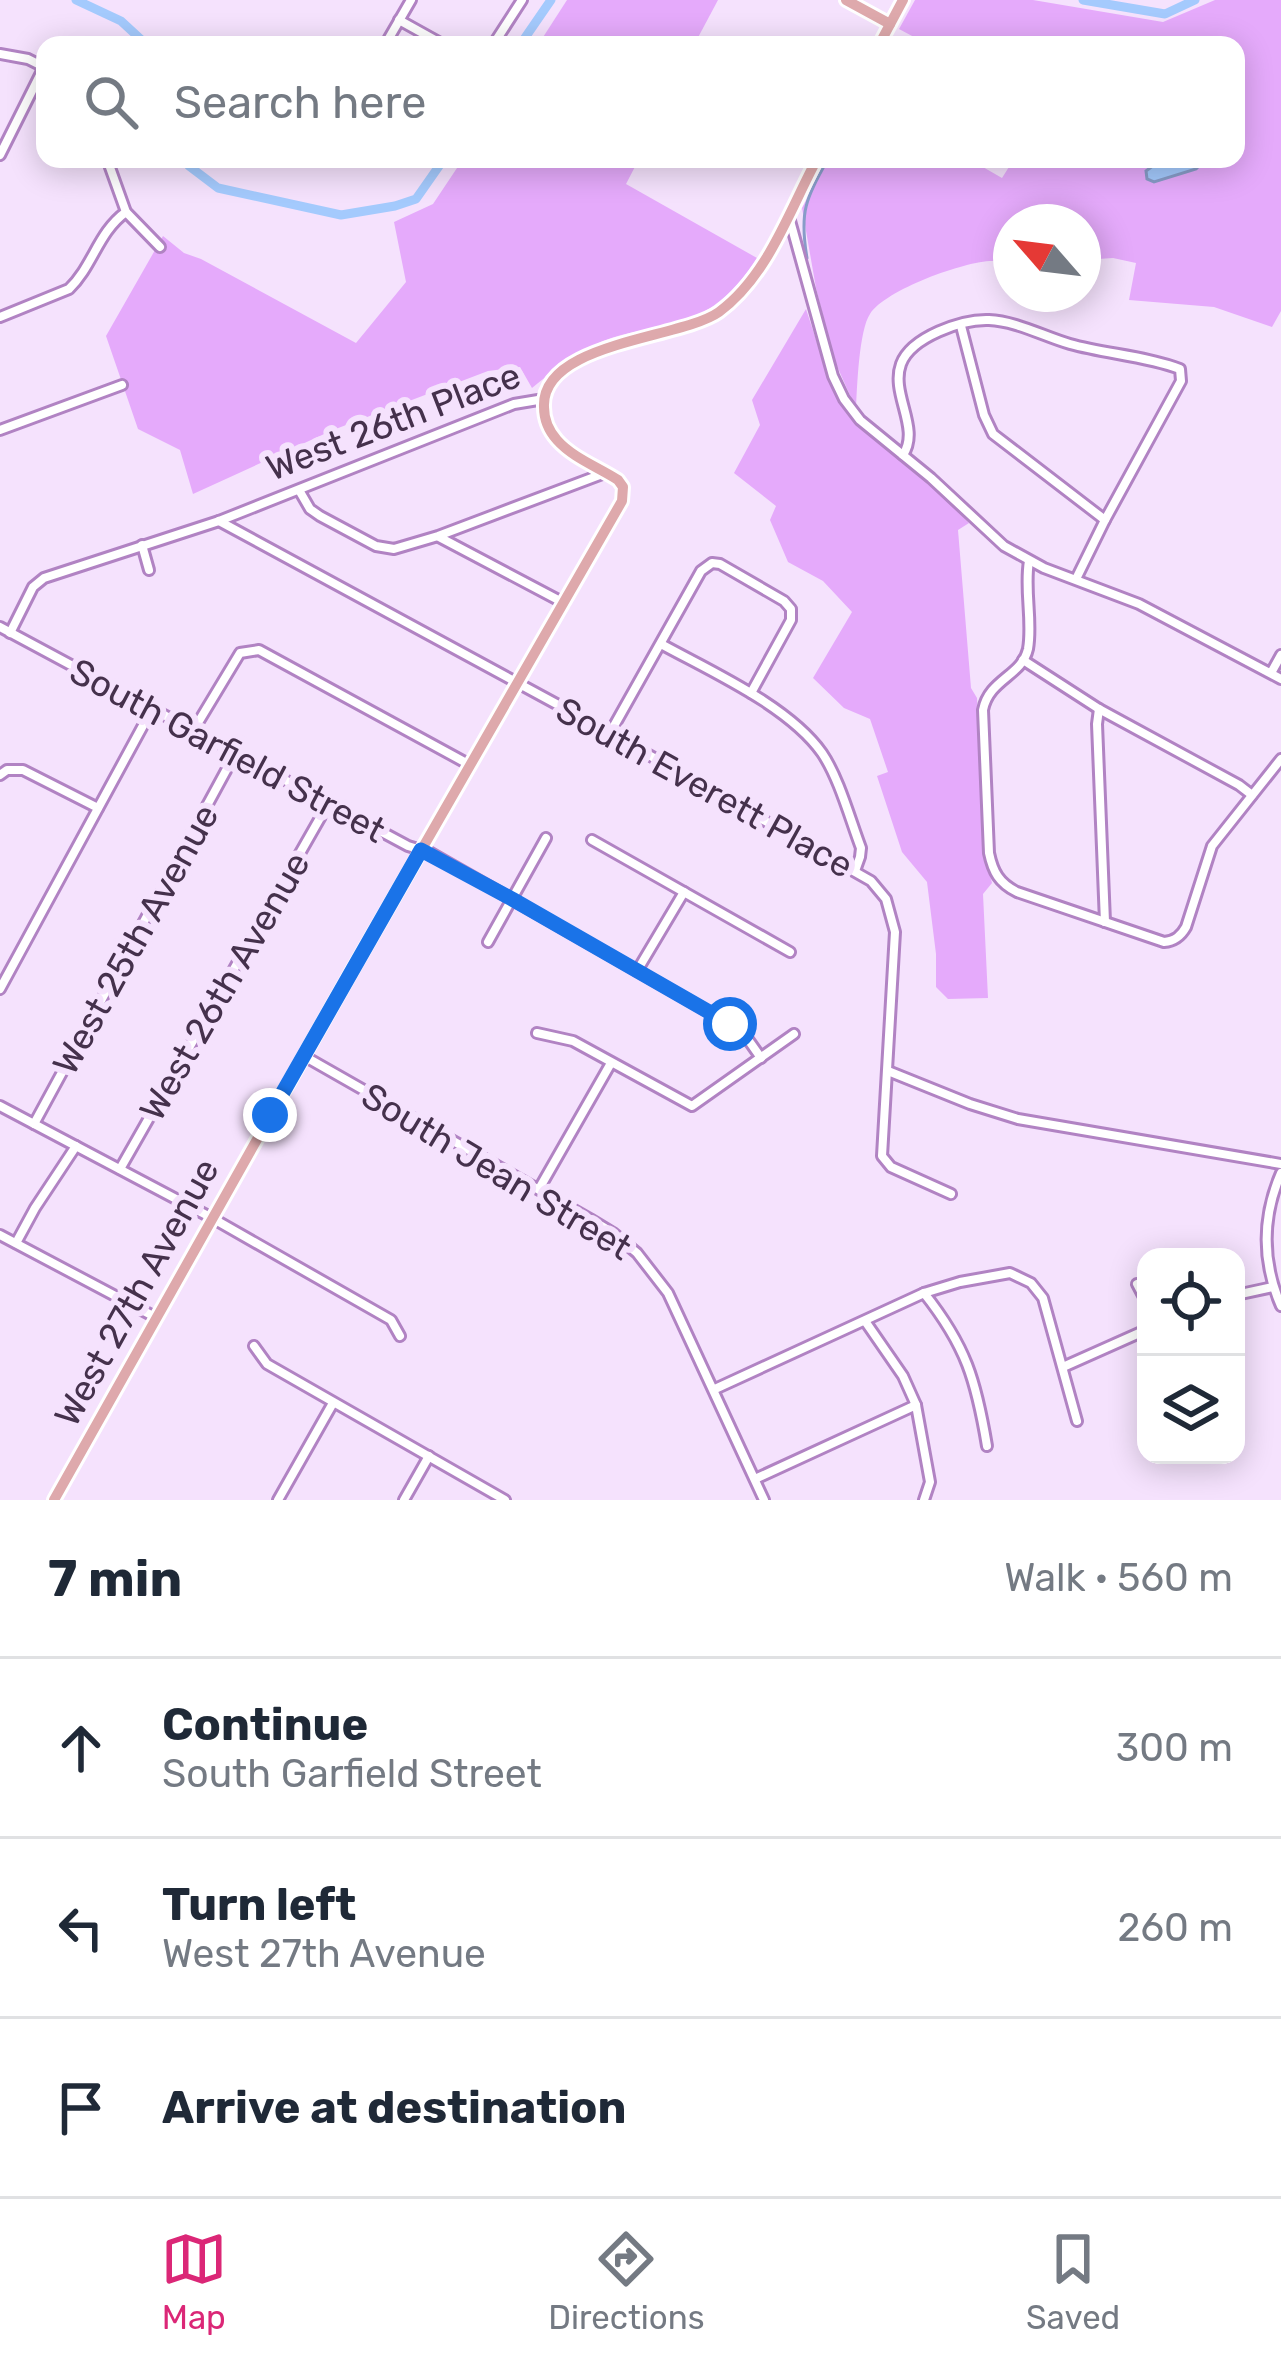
<!DOCTYPE html>
<meta charset="utf-8">
<style>
:root{--surface:#fff;--page:#f6f6f7;--text:#1f2937;--muted:#747a83;--line:#e0e1e3;--accent:#db2777}
body{margin:0;font-family:Rubik,sans-serif;background:var(--page);color:var(--text)}
.controls{position:absolute;right:36px;bottom:36px;display:grid;overflow:hidden;border-radius:24px;box-shadow:0 6px 30px #0003}
.controls button{width:108px;height:108px;display:grid;place-items:center;padding:0;border:0;border-bottom:3px solid var(--line);background:var(--surface);color:var(--text);font:60px sans-serif}
.compass{position:absolute;left:993px;top:204px;width:108px;height:108px;border-radius:50%;background:var(--surface);box-shadow:0 6px 30px #0003;rotate:298deg}
.stop{position:absolute;width:36px;height:36px;margin:-27px;border:9px solid #1a73e8;border-radius:50%;background:#fff}
.stop.end{background:#1a73e8;border-color:#fff;box-shadow:0 3px 12px #0008}
.list{margin:0;padding:0;list-style:none}
h2{display:flex;justify-content:space-between;align-items:center;height:156px;margin:0;padding:0 48px;font-size:51px}
h2 small{font-size:39px;font-weight:400;color:var(--muted)}
.list li{display:grid;grid-template-columns:78px 1fr auto;gap:36px;align-items:center;box-sizing:border-box;height:180px;padding:0 48px;border-top:3px solid var(--line)}
.list b{display:block;font-size:45px;white-space:nowrap}
.list p{margin:0;font-size:39px;white-space:nowrap;color:var(--muted)}
.list em{font-size:39px;font-style:normal;color:var(--muted)}
.icon{flex:none;width:66px;height:66px;fill:none;stroke:currentColor;stroke-width:2;stroke-linecap:round;stroke-linejoin:round}
.map{position:relative;flex:none;width:1281px;height:1500px;overflow:hidden}
.search{position:absolute;background:var(--surface);box-shadow:0 6px 30px #0003;left:36px;right:36px;top:36px;height:132px;display:flex;align-items:center;gap:30px;box-sizing:border-box;padding:0 42px;border-radius:24px;color:var(--muted);font-size:45px}
.sheet{height:696px;background:var(--surface)}
nav{display:flex;justify-content:space-around;align-items:center;box-sizing:border-box;height:168px;border-top:3px solid var(--line);background:var(--surface);font-size:33px;color:var(--muted)}
nav a{display:grid;justify-items:center;gap:6px}
nav .on{color:var(--accent)}
.map>svg:first-child{display:block}
.green{fill:#e5aafb}
.water{fill:#a4cafd;stroke:#889cc8;stroke-width:3}
.lines{fill:none;stroke-linecap:round;stroke-linejoin:round}
.stream{stroke:#889cc8;stroke-width:3}
.canal{stroke:#a4cafd;stroke-width:9}
.minor-casing{stroke:#b183c3;stroke-width:14}
.major-casing{stroke:#fff;stroke-width:16}
.minor{stroke:#fff;stroke-width:8}
.major{stroke:#dea9ac;stroke-width:10}
.route{stroke:#1a73e8;stroke-width:15}
.labels{text-anchor:middle;stroke-width:12;stroke-linejoin:round;paint-order:stroke}
.street-label{font-size:36px;fill:#45314c;stroke:#f5e2fd}
</style>
<div class="map">
<svg width="1281" height="1500" viewBox="0 0 1281 1500">
<rect width="100%" height="100%" fill="#f5e2fd"/>
<g class="green">
<path d="M567,0H718L694,45H538Z"/>
<path d="M915,0H1033L1163,22L1215,0H1281V311L1272,327L1214,307L1129,300L1136,263L1113,258L1083,260V222H1011V263C1005,262 998,260 992,261C965,261 885,290 870,314C859,330 857,388 856,409L833,357L816,288L802,208L829,159H969L1002,178L1014,159H1236V45H929L899,29Z"/>
<path d="M463,159H639L626,184L757,258C738,288 713,313 678,323C653,330 627,331 603,341C576,353 554,370 532,388L520,367L488,371L333,430L193,494L180,450L138,429L106,336L163,236L184,253L201,259L356,343L406,282L394,222L433,204Z"/>
<path d="M806,309L832,388L856,423L938,491L969,523L958,530L971,688L977,698L985,854L992,883L983,894L988,998L948,999L936,987V954L927,882L902,852L877,776L888,772L870,719L844,708L813,678L852,612L823,581L788,562L770,520L776,506L734,473L760,425L752,400Z"/>
</g>
<path class="water" d="M1176,159H1206L1196,169L1154,182L1147,179L1146,171L1154,165Z"/>
<g class="lines">
<path class="stream" d="M807,258C799,211 806,199 828,159"/>
<g class="canal">
<path d="M76,0L121,21L147,45"/>
<path d="M1083,0L1165,14L1195,0"/>
<path d="M520,45L551,0"/>
<path d="M185,159L189,166L218,188L341,215L395,206L416,199L444,159"/>
</g>
<g class="minor-casing">
<g id="minor">
<path d="M399,20L444,45"/>
<path d="M385,45L411,0"/>
<path d="M493,45L522,0"/>
<path d="M0,54L28,59L44,67"/>
<path d="M0,155L44,67"/>
<path d="M107,159L126,212L160,247"/>
<path d="M789,217L833,376L844,399L860,420L931,478L1004,546L1044,568L1139,604L1281,679"/>
<path d="M0,317L69,289C93,266 98,232 126,212"/>
<path d="M961,326L984,415L993,434L1105,520"/>
<path d="M0,430L122,385"/>
<path d="M903,455C921,428 890,394 901,364C911,337 962,319 989,320C1016,321 1045,337 1070,344C1106,354 1146,356 1180,369L1181,381L1105,520L1076,579"/>
<path d="M299,490L310,509L320,516L376,546L394,549L438,536L605,473"/>
<path d="M219,521L610,733L871,881L886,899L895,932L882,1156L891,1167L951,1194"/>
<path d="M439,537L564,603"/>
<path d="M142,545L149,570"/>
<path d="M1029,561C1024,590 1033,621 1028,649C1022,676 989,679 983,710L989,853C993,872 999,883 1017,892L1164,942C1175,941 1181,936 1186,927L1212,846L1281,759"/>
<path d="M0,627L408,846L431,853L730,1024L747,1038L761,1058"/>
<path d="M10,633L33,587L44,578L219,521L514,404L544,399"/>
<path d="M661,644C710,671 789,706 822,753C839,778 850,819 861,848L860,857L855,871"/>
<path d="M1023,660L1099,709L1239,785L1252,795"/>
<path d="M1271,673L1281,655"/>
<path d="M1099,709L1097,724L1105,922"/>
<path d="M193,731L240,653L259,650L470,765"/>
<path d="M610,733L701,571L712,563L720,564L784,601L791,609V620L751,693"/>
<path d="M0,775L7,770H23L98,808"/>
<path d="M592,840L790,952"/>
<path d="M488,942L546,838"/>
<path d="M637,971L684,892"/>
<path d="M0,989L152,709"/>
<path d="M537,1033L573,1041L692,1106L794,1034"/>
<path d="M304,1056L590,1219L613,1233L637,1253L668,1293L764,1500"/>
<path d="M888,1071L970,1104L1018,1119L1281,1164"/>
<path d="M0,1106L212,1218L391,1320L400,1336"/>
<path d="M34,1124L235,754"/>
<path d="M120,1169L328,804"/>
<path d="M1281,1173C1262,1217 1262,1262 1281,1306"/>
<path d="M539,1189L611,1063"/>
<path d="M0,1235L155,1317"/>
<path d="M16,1243L35,1208L76,1146"/>
<path d="M1137,1284L1146,1301"/>
<path d="M924,1293C966,1346 976,1380 987,1446"/>
<path d="M1236,1295L1273,1287"/>
<path d="M865,1321L903,1376L916,1405L930,1482L924,1500"/>
<path d="M254,1346L267,1364L505,1500"/>
<path d="M1063,1367L1146,1330"/>
<path d="M715,1389L924,1293L960,1282L1010,1273L1031,1283L1043,1298L1077,1421"/>
<path d="M755,1479L916,1405"/>
<path d="M278,1500L333,1403"/>
<path d="M404,1500L429,1456"/>
</g>
</g>
<g class="major-casing">
<g id="major">
<path d="M846,0L890,24"/>
<path d="M879,45L903,0"/>
<path d="M54,1500L353,969L622,501L623,487L618,480C598,467 573,458 557,440C549,431 544,419 544,407C541,342 681,339 719,312C768,276 789,211 817,159"/>
</g>
</g>
<use href="#minor" class="minor"/>
<use href="#major" class="major"/>
</g>
<g class="lines">
<path class="route" d="M270,1115L421,850L512,899L730,1024"/>
</g>
<g class="labels">
<g class="street-label">
<text transform="translate(393 421) rotate(-21)" y="13">West 26th Place</text>
<text transform="translate(228 750) rotate(28)" y="13">South Garfield Street</text>
<text transform="translate(705 787) rotate(29)" y="13">South Everett Place</text>
<text transform="translate(135 939) rotate(-61)" y="13">West 25th Avenue</text>
<text transform="translate(224 986) rotate(-60)" y="13">West 26th Avenue</text>
<text transform="translate(497 1171) rotate(31)" y="13">South Jean Street</text>
<text transform="translate(136 1292) rotate(-61)" y="13">West 27th Avenue</text>
</g>
</g>
</svg>
<div class="controls">
<button><svg class="icon" aria-label="locate" viewBox="0 0 24 24"><circle cx="12" cy="12" r="6"/><path d="M12 2v4M12 18v4M2 12h4M18 12h4"/></svg></button>
<button><svg class="icon" aria-label="layers" viewBox="0 0 24 24"><path d="M12 4l9 5-9 5-9-5zM3 14l9 5 9-5"/></svg></button>
</div>
<svg class="compass" viewBox="-18 -18 36 36"><path d="M0-13l5 13h-10z" fill="#e53935"/><path d="M0 13l5-13h-10z" fill="#747a83"/></svg>
<div class="stop" style="left:730px;top:1024px"></div>
<div class="stop end" style="left:270px;top:1115px"></div>
<div class="search"><svg class="icon" aria-label="search" viewBox="0 0 24 24"><circle cx="10" cy="10" r="6"/><path d="M15 15l6 6"/></svg>Search here</div>
</div>
<section class="sheet">
<h2>7 min<small>Walk · 560 m</small></h2>
<ul class="list">
<li><svg class="icon" aria-label="ahead" viewBox="0 0 24 24"><path d="M12 20V5M6 11l6-6 6 6"/></svg><div><b>Continue</b><p>South Garfield Street</p></div><em>300 m</em></li>
<li><svg class="icon" aria-label="left" viewBox="0 0 24 24"><path d="M17 20v-9H6M10 6l-5 5 5 5"/></svg><div><b>Turn left</b><p>West 27th Avenue</p></div><em>260 m</em></li>
<li><svg class="icon" aria-label="arrive" viewBox="0 0 24 24"><path d="M6 21V4h12l-3 4 3 4H6"/></svg><div><b>Arrive at destination</b></div></li>
</ul>
</section>
<nav>
<a class="on"><svg class="icon" aria-label="map" viewBox="0 0 24 24"><path d="M3 6l6-2 6 2 6-2v14l-6 2-6-2-6 2zM9 4v14M15 6v14"/></svg>Map</a>
<a><svg class="icon" aria-label="directions" viewBox="0 0 24 24"><path d="M12 3l9 9-9 9-9-9zM9 14v-3h6M13 9l2 2-2 2"/></svg>Directions</a>
<a><svg class="icon" aria-label="saved" viewBox="0 0 24 24"><path d="M7 4h10v16l-5-4-5 4z"/></svg>Saved</a>
</nav>
